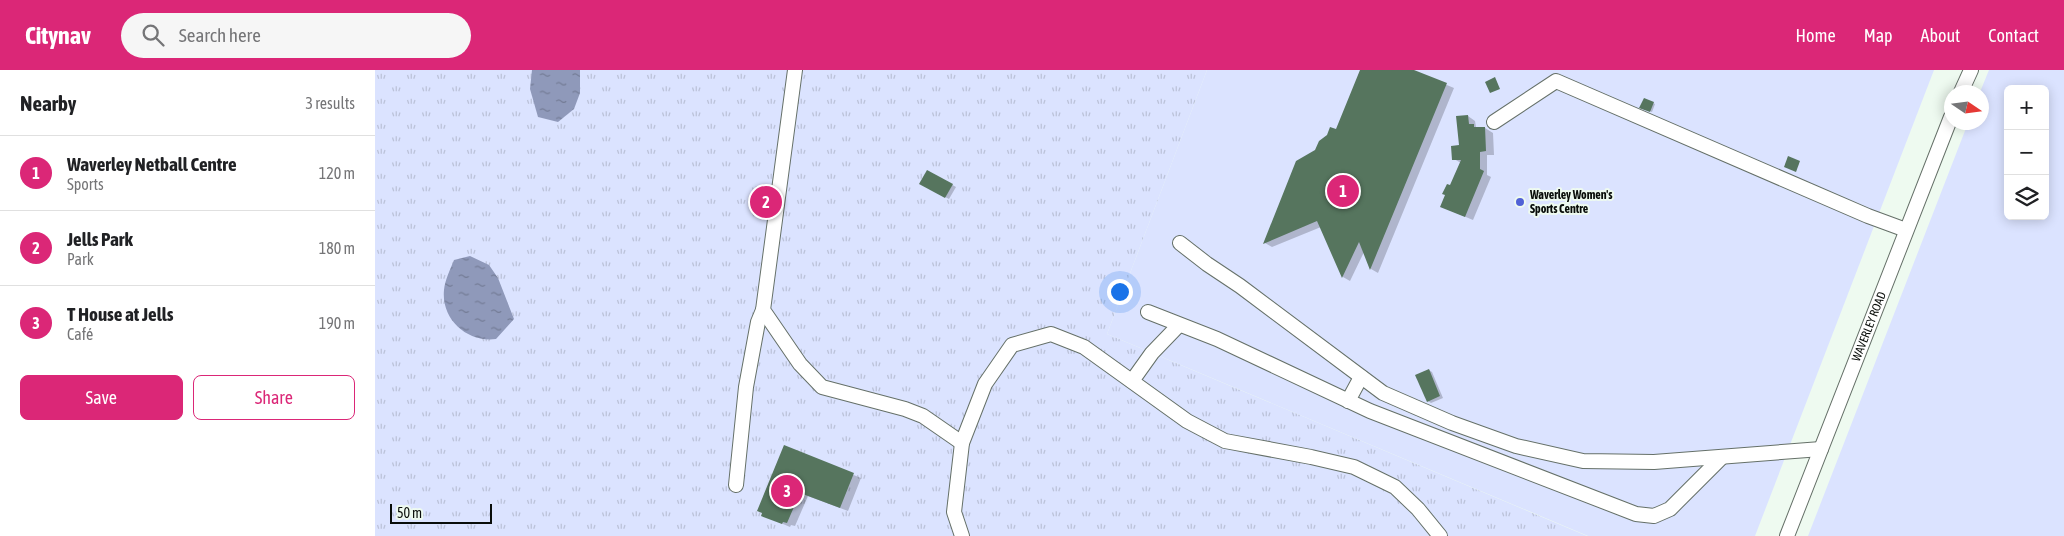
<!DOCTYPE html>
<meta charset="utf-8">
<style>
:root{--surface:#fff;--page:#f6f6f6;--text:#202124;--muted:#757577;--line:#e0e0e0;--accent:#db2777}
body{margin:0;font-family:"Asap Condensed",sans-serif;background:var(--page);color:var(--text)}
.controls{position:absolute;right:15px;top:15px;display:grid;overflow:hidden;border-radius:8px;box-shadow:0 2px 12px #0003}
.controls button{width:45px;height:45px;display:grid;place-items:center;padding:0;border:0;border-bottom:1px solid var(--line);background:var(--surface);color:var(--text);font:25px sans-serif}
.compass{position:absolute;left:1569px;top:15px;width:45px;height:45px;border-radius:50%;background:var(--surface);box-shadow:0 2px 12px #0003;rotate:103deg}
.scale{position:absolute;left:15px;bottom:12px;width:102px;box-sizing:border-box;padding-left:5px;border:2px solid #090d0a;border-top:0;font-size:14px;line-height:18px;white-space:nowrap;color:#090d0a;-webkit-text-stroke:4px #eefaf0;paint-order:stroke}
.you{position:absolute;left:744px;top:221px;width:18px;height:18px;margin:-12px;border:4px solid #fff;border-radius:50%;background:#1a73e8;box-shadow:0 0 0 8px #1a73e833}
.badge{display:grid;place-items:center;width:32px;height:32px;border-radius:50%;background:var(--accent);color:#fff;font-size:16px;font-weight:700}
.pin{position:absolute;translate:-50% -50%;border:2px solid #fff;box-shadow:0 1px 5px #0006}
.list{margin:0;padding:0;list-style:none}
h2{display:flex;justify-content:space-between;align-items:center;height:65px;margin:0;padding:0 20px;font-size:21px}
h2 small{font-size:16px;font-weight:400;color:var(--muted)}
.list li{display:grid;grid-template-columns:32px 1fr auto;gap:15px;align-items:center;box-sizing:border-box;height:75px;padding:0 20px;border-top:1px solid var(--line)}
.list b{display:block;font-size:19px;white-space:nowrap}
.list p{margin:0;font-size:16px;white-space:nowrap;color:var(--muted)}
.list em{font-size:16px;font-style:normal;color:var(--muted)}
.actions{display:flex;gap:10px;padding:15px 20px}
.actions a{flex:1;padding:11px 0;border:1px solid var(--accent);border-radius:8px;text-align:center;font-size:18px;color:var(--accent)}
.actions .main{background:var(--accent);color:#fff}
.icon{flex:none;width:28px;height:28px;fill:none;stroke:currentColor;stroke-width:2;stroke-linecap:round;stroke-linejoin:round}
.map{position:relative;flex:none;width:1689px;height:466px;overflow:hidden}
header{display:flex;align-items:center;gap:30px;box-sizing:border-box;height:70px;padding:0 25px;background:var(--accent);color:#fff}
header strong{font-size:24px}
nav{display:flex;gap:28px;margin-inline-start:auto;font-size:18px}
.search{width:350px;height:45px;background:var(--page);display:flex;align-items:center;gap:12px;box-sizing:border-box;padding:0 18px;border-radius:28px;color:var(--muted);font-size:19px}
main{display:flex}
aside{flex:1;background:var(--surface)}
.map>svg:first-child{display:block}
.grass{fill:#dbe3ff;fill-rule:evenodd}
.park{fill:url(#park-tufts)}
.water{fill:url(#water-ripples)}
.shadow{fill:#0003}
.building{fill:#56755e}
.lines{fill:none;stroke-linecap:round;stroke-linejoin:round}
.minor-casing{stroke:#657068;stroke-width:16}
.minor{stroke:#fff;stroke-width:14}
.poi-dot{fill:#5061d6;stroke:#eefaf0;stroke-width:2}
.labels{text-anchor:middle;stroke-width:4;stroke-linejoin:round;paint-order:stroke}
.poi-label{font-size:12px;font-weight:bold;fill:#090d0a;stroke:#eefaf0;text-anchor:start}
.street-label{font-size:12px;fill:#090d0a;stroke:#eefaf0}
</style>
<header>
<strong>Citynav</strong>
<div class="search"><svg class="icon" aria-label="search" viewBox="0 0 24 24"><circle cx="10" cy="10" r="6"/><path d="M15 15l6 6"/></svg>Search here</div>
<nav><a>Home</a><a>Map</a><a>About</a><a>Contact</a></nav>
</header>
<main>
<aside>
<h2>Nearby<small>3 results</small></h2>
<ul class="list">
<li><span class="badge">1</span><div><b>Waverley Netball Centre</b><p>Sports</p></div><em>120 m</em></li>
<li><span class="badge">2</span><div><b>Jells Park</b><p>Park</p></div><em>180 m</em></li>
<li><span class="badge">3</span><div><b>T House at Jells</b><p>Café</p></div><em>190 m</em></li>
</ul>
<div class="actions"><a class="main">Save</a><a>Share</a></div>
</aside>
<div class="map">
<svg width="1689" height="466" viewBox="0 0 1689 466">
<defs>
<pattern id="park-tufts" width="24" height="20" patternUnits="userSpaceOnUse" patternTransform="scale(1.25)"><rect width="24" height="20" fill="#dbe3ff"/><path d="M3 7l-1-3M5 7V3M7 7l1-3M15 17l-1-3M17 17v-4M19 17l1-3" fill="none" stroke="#bbc2d9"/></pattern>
<pattern id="water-ripples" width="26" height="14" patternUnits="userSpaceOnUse" patternTransform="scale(1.25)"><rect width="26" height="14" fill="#8f99ba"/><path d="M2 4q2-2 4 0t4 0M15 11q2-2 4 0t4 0" fill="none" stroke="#737b95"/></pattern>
</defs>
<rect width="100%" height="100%" fill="#eefaf0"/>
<g class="grass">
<path d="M832,0H1559L1380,466H1213L732,264Z"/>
<path d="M1614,0H1689V466H1433L1593,53L1606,52L1605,22ZM1633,19H1670V146H1633Z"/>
</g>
<path class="park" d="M0,0H832L732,264L1212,466H0Z"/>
<g class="water">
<path d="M157,0H205V23L199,39L183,52L163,47L155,19Z"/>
<path d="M95,186L114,195L123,208L139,249L121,269C93,273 66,250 69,220C70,210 75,200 79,190Z"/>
</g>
<g class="shadow">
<path d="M986,0H1036L1079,18L1003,203L996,199L989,182L975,211L968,207L946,157L897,177L890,173L941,81L962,60Z"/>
<path d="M1269,29L1280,34L1277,42L1266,37Z"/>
<path d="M1093,46L1100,51L1101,57L1110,58L1118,63L1119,85H1112V105L1116,107L1098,150L1067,137L1086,93L1079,89L1085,76Z"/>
<path d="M553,101L581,117L574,129L546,114Z"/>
<path d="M1054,300L1057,302L1068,328L1056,333L1053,331Z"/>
<path d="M410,377L486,408L473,441L433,426L420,456L416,455L415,457L387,445Z"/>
</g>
<g class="building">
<path d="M985,0H1039L1072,13L995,200L984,172L967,208L942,151L888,174L921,91L940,80L944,71L952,65L955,57L961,59Z"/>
<path d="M1120,7L1125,19L1115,23L1110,12Z"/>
<path d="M1269,28L1279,32L1275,42L1264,38Z"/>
<path d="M1093,45L1094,54H1099V57H1110L1111,81L1105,82V99L1109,101L1090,147L1065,137L1070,125L1067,124L1072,114L1075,115L1086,90H1077L1076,76L1084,75L1081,46Z"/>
<path d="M1413,86L1425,91L1421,102L1409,97Z"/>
<path d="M552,100L578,114L570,128L544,114Z"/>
<path d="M1054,299L1065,326L1052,332L1040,305Z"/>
<path d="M409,375L479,403L465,438L425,423L412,453L408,452L407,454L386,446L387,443L382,441Z"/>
</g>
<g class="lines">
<g class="minor-casing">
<g id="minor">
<path d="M420,0L388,240L425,294L447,317L530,339L548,346L587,373"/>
<path d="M1586,22L1596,0"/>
<path d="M1119,52L1181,11L1493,146L1531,160"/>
<path d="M805,173L832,194L865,216L1008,323L1077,353L1141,376L1208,391L1279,392L1446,379"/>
<path d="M773,242L842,269L995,341L1261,444L1279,446L1295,439L1347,387"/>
<path d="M757,311L777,283L804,255"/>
<path d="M973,331L986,307"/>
<path d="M361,415L371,317L383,252L388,240"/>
<path d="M587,466L579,442L587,373L610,314L637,275L676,264L709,277L812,351L850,371L936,387L979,397L1020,417L1043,439L1065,466"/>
<path id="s1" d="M1412,466L1576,47"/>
</g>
</g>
<use href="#minor" class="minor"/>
</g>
<circle class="poi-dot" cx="1145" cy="132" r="5"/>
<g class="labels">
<g class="poi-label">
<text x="1155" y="129">Waverley Women's<tspan x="1155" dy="14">Sports Centre</tspan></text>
</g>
<g class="street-label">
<text dy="4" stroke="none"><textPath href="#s1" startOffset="225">WAVERLEY ROAD</textPath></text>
</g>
</g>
</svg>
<div class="controls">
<button>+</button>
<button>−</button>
<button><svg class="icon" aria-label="layers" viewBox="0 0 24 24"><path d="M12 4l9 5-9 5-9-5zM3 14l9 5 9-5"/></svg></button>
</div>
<svg class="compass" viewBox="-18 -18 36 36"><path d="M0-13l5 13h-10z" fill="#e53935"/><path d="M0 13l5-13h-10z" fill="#757577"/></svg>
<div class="scale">50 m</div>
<div class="you"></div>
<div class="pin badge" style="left:968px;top:121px">1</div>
<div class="pin badge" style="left:391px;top:132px">2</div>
<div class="pin badge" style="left:412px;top:421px">3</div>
</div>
</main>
